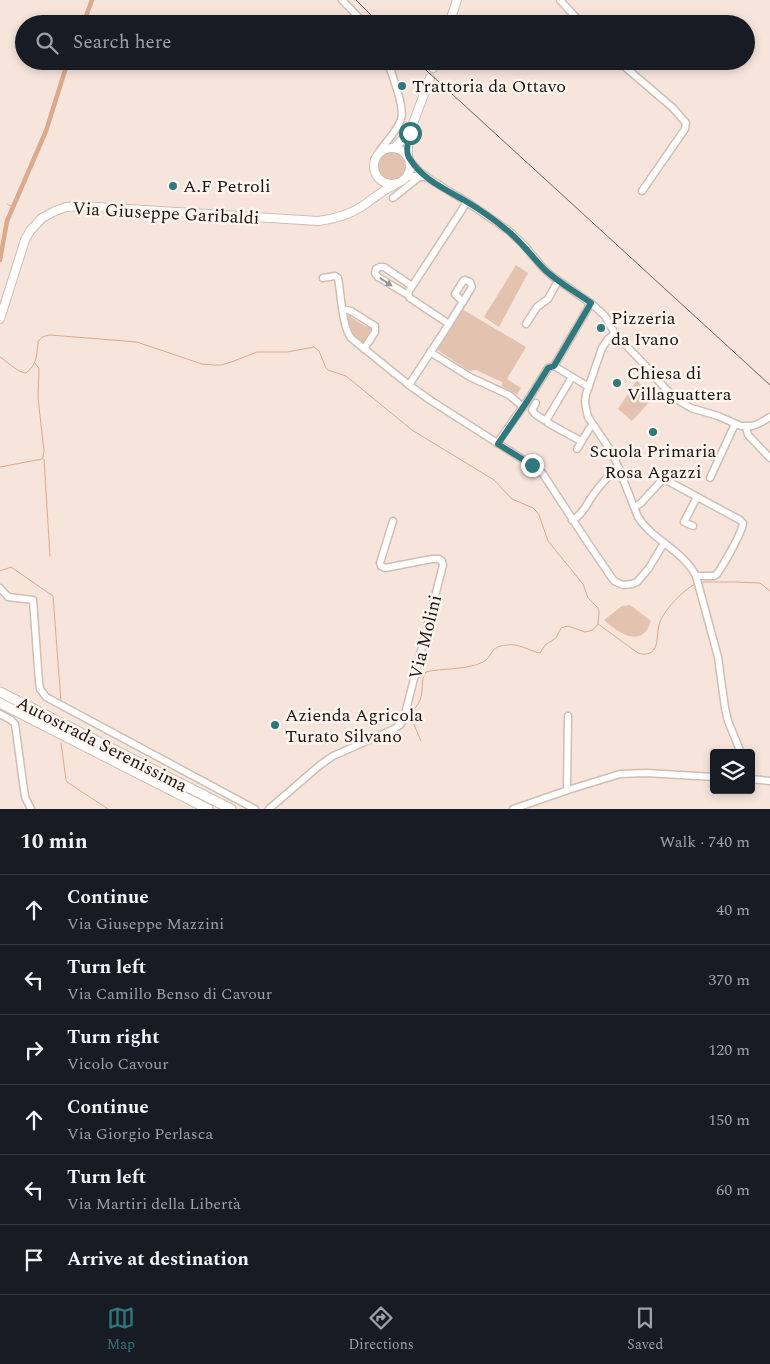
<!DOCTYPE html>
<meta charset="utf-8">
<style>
:root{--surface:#171b24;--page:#242831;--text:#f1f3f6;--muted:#9ea1a6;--line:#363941;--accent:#2f787e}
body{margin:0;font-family:Spectral,serif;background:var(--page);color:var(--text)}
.controls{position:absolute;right:15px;bottom:15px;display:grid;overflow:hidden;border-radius:5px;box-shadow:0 2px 8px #0003}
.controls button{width:45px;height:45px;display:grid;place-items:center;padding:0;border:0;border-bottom:1px solid var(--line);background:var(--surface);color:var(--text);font:25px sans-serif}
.stop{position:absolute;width:15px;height:15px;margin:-11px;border:4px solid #2f787e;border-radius:50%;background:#fff}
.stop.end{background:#2f787e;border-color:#fff;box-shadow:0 1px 5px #0008}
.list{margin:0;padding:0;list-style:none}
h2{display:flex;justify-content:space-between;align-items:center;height:65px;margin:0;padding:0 20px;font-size:21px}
h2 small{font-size:16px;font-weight:400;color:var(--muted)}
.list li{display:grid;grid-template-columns:32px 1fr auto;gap:15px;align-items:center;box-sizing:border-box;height:70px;padding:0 20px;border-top:1px solid var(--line)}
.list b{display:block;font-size:19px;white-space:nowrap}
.list p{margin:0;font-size:16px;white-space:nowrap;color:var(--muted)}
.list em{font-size:16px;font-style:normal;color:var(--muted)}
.icon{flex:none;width:28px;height:28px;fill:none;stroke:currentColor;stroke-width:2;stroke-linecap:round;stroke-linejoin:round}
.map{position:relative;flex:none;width:770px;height:809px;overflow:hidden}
.search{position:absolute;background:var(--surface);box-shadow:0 2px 8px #0003;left:15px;right:15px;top:15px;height:55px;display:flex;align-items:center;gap:12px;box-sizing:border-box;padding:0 18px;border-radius:28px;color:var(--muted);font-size:19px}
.sheet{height:485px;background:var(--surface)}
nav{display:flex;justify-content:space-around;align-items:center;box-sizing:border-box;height:70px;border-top:1px solid var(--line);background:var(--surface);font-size:14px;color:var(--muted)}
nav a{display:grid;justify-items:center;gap:2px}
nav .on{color:var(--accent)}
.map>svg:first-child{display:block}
.green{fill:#e3c3b0}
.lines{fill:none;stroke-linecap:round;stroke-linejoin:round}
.stream{stroke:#dbaa8d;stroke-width:1}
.canal{stroke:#dbaa8d;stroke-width:4.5}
.minor-casing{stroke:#cfbeb4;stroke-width:9}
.major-casing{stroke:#cfbeb4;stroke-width:10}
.highway-casing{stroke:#cfbeb4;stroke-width:11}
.minor{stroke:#fff;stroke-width:6}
.major{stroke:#fff;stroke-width:8}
.highway{stroke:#fff;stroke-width:9}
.rail{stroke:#6e645e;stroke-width:1}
.oneway{fill:#979593}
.route{stroke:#2f787e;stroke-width:6}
.poi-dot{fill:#2f787e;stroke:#fff4ee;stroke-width:2}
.labels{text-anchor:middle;stroke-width:5;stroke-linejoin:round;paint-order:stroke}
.poi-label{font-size:18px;fill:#18130f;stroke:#fff4ee;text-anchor:start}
.street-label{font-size:18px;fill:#18130f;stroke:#fff4ee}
</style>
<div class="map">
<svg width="770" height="809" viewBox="0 0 770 809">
<rect width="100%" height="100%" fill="#f7e5db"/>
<g class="green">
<circle cx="393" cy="166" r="16"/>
<path d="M516,265L528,273L499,327L484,317Z"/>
<path d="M462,309L526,347L507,379L521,388L517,395L502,386V382L476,370L469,371L436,349Z"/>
<path d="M348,313L353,315L351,316V317L365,326L370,325L372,326L373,330L364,343C349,340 348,327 346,314Z"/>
<path d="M637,380L647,392L644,399L646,401L652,395L654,397L632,421L618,409Z"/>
<path d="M630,605L651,621C649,625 648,631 643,634C631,643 613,628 604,620L622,606Z"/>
</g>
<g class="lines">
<g class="stream">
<path d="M7,204L13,207"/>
<path d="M0,357C8,362 18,373 26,373C37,365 37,354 38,342C41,337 44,336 50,335L137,342L190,360L202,364L214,365H222L234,361L257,352H287L314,347L319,351L326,368L328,370L346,376L412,430L494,480L512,499L533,508L536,511L539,515L548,541L583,584L588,598L598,608L599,612L598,624L638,653C644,655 651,655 655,648C658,642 657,632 659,625C662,612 683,590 695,584"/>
<path d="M44,459L50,556"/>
<path d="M0,467L42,459L43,457L44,451L38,398L39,369L38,367L35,363"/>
<path d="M0,571L11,567L53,596L61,702"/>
<path d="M702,582H734L760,583L770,591"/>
<path d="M421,741L410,715L411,713C414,709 418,705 420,700C424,690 420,681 426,672C442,668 468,670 483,662C493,657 489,646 507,645C519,643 529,651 540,653L545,645L556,638L561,628L564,627L568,626L585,632L593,630L598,624"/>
<path d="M61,743L66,780L67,782L108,809"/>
</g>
<g class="canal">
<path d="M83,24L92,0"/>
<path d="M0,260L7,221L46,131L68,61"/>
</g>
<g class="minor-casing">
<g id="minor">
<path d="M342,0L365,24"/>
<path d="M560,0L582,24"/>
<path d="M618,61L673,108L686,123L685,129L642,191"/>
<path d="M377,156C383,143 397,133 401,119C405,109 392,73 387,61"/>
<path d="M410,161L420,172L431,180L467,202L508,230L524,245L543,268L552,276L593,305L605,316L615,334L641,361L663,386L676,399L691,408L718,416L741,426H752L760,423L770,417"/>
<path d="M408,177L415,176L423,177"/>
<path d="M393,198L423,174"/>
<path d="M323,278L335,276L338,278C341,294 342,326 351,338L409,385L430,400L538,469L543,474L588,543L614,581L623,585L632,584L637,582L649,568L664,543"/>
<path d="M408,295L378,277L375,273L376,269L380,267H384L412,286"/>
<path d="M343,309L351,311L375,326V332L364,349"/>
<path d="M449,324L472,287L470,282L465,280L463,281L455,294L463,302"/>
<path d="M526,324L537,307L548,299L558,281"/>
<path d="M615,334L608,339L602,348L586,394L585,402L586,408L588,417L613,454L638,517C653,541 683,550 696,576L718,657L725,708L728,721L741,753"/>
<path d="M430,352L470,377L509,395L523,407"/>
<path d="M554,366L591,303"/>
<path d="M572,377L547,419L548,423L581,441"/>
<path d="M409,385L449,324L410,298L408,295L409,291L467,202"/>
<path d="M536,403L532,410L535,414L544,420L547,419"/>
<path d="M746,427L748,435L770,458"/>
<path d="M497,443L528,400L548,368L554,366L589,387"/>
<path d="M577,449L589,429L593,425"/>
<path d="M710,478L735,424"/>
<path d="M635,507L641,503L662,480H666L740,520L743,523C742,533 724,564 717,574L714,576H696"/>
<path d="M572,520C581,516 586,506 591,498C599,486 607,476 619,468"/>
<path d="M693,526L684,522L697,497"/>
<path d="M0,588L8,597L33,600L39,682L40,689L46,697L255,809"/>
<path d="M0,714L11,720L15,724L25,797L31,809"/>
<path d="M568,716L567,786L568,790"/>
<path d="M751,779L770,781"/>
<path d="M269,809L320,765L333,756L394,729L401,724L404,718L443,565L442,561L439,559H432L385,568L381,566L380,563L393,521"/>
<path d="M513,809L568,790L620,774L646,773L714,777"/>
</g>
</g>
<g class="major-casing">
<g id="major">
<path d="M449,24L457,0"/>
<path d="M433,68L436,61"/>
<circle cx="392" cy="166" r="18"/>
<path d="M394,148L406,136L411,129L430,78"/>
<path d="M408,155V139L410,133"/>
<path d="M0,319L25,240L30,231L42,218L55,211L66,207L81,206L318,221C334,219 350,215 364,205C374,198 383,190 394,185"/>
</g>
</g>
<g class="highway-casing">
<g id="highway">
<path d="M0,692L231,809"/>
<path d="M0,703L208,809"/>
</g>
</g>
<use href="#minor" class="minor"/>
<use href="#major" class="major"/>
<use href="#highway" class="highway"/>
<g class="rail">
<path d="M356,0L380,24"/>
<path d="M416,61L770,385"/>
</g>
</g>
<defs><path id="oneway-solid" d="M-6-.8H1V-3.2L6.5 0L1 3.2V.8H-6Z" transform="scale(1.25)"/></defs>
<use class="oneway" href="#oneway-solid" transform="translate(386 282) rotate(33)"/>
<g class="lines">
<path class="route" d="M410,133C408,140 405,153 410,159C422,179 445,189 464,200C479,209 495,220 508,231C522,242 532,257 545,270C559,283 576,292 591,303L554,366L548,368L528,400L498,444L532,465"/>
</g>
<g class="poi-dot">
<circle cx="402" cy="86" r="5"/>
<circle cx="173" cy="186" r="5"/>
<circle cx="601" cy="328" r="5"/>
<circle cx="617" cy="383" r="5"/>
<circle cx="653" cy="432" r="5"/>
<circle cx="275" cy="725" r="5"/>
</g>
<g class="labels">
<g class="poi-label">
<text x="412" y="92">Trattoria da Ottavo</text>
<text x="183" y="192">A.F Petroli</text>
<text x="611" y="324">Pizzeria<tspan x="611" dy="21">da Ivano</tspan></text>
<text x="627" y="379">Chiesa di<tspan x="627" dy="21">Villaguattera</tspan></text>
<text x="653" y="457" text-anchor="middle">Scuola Primaria<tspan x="653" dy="21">Rosa Agazzi</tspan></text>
<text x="285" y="721">Azienda Agricola<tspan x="285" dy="21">Turato Silvano</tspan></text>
</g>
<g class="street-label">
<text transform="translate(166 213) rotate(3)" y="6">Via Giuseppe Garibaldi</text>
<text transform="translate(425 637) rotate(-76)" y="6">Via Molini</text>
<text transform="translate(102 744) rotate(27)" y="6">Autostrada Serenissima</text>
</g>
</g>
</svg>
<div class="controls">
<button><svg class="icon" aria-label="layers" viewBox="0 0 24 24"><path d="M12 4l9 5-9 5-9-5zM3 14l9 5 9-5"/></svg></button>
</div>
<div class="stop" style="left:410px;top:133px"></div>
<div class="stop end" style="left:532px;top:465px"></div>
<div class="search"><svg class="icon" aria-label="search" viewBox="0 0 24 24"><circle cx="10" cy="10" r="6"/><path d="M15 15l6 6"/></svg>Search here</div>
</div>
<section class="sheet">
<h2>10 min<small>Walk · 740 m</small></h2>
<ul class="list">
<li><svg class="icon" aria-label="ahead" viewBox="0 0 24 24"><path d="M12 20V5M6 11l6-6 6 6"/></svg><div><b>Continue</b><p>Via Giuseppe Mazzini</p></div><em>40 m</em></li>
<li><svg class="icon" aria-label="left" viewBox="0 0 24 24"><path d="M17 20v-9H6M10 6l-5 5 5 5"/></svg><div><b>Turn left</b><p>Via Camillo Benso di Cavour</p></div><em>370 m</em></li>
<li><svg class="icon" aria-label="right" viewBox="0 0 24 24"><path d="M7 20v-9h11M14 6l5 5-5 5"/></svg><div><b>Turn right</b><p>Vicolo Cavour</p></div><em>120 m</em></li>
<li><svg class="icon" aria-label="ahead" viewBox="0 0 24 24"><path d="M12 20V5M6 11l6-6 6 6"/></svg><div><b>Continue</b><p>Via Giorgio Perlasca</p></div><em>150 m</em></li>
<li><svg class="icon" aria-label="left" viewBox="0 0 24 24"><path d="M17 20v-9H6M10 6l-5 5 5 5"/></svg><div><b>Turn left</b><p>Via Martiri della Libertà</p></div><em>60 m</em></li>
<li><svg class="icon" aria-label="arrive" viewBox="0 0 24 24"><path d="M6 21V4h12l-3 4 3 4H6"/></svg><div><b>Arrive at destination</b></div></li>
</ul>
</section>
<nav>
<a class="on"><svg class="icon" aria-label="map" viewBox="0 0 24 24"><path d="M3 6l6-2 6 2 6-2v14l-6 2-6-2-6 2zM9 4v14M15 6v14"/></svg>Map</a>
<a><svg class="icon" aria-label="directions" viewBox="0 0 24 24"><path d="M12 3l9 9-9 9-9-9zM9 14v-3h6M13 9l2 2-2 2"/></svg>Directions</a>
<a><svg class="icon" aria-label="saved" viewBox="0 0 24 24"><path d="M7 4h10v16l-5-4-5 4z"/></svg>Saved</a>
</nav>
